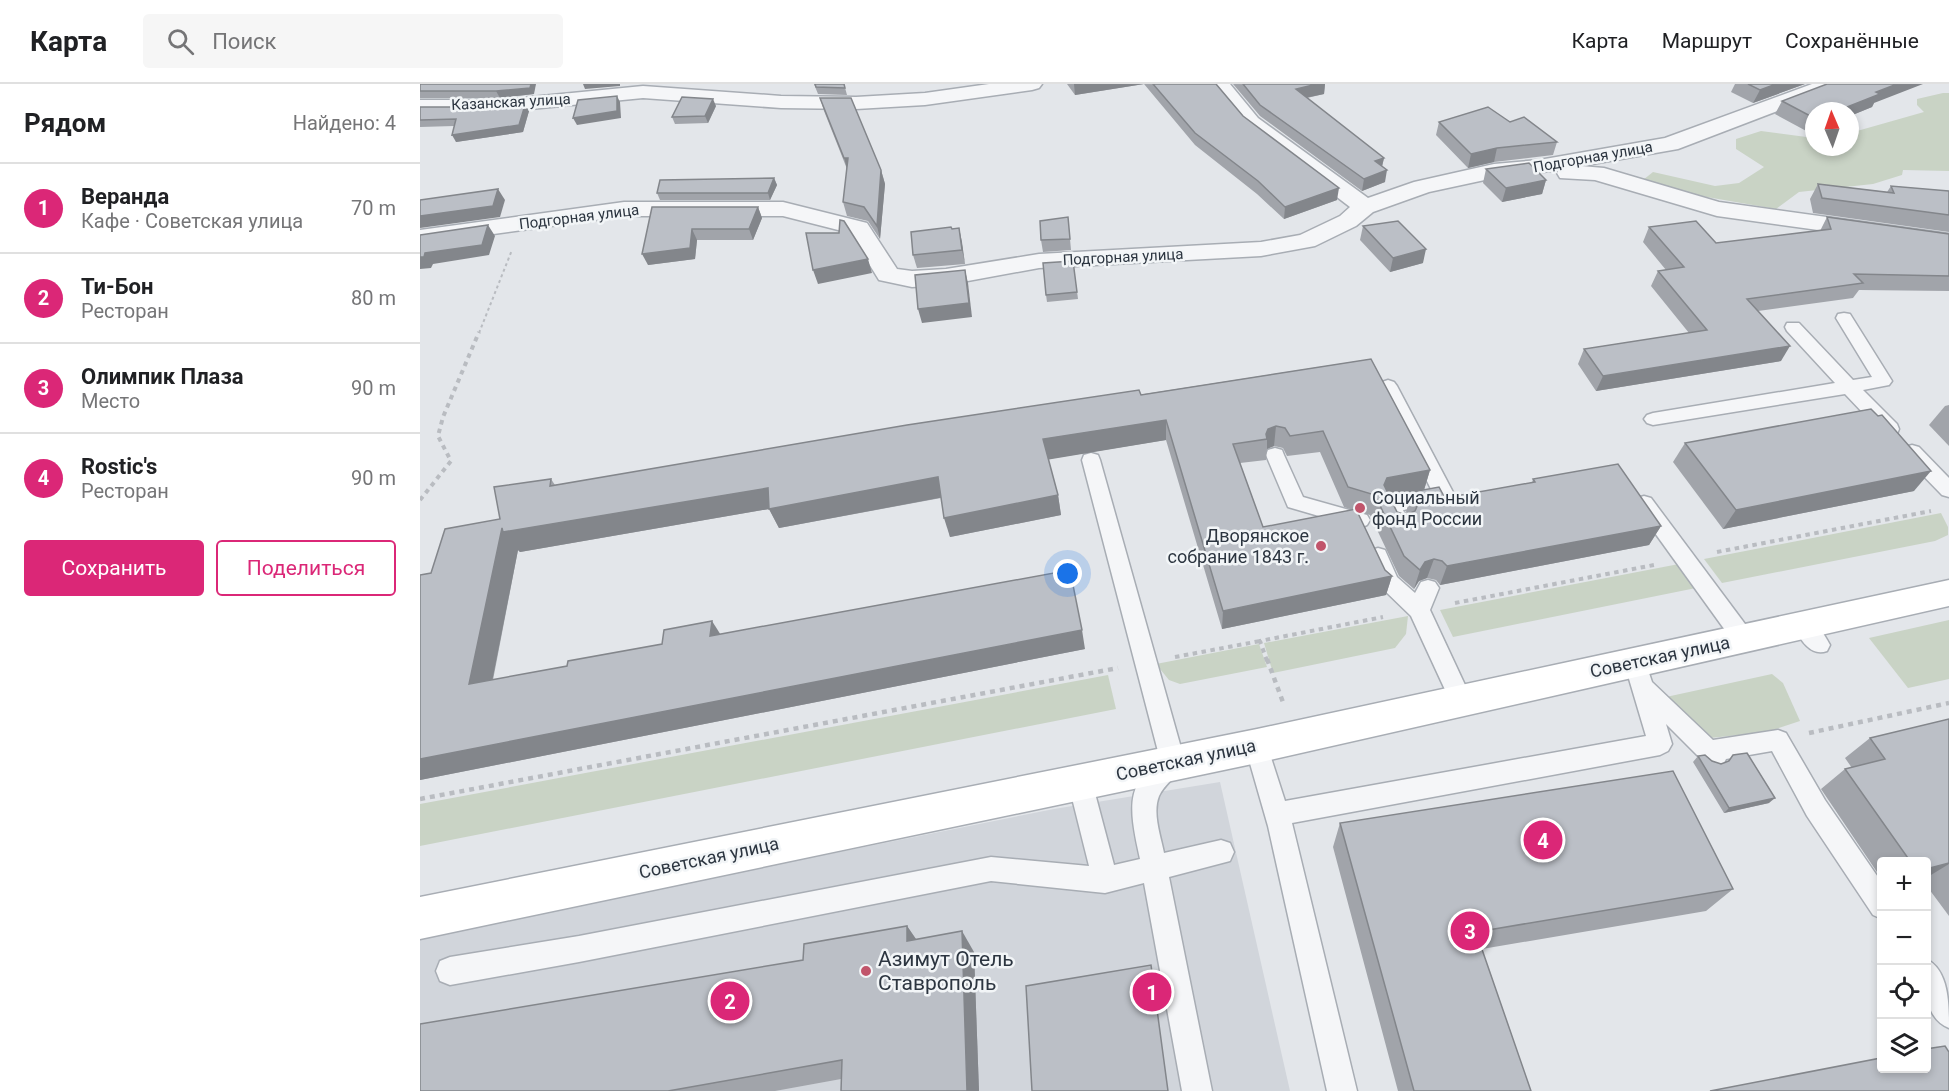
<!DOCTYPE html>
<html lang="ru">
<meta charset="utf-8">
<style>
:root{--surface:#fff;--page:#f6f6f6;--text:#202124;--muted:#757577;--line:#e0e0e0;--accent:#db2777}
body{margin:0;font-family:Roboto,sans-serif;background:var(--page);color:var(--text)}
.controls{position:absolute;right:18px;bottom:18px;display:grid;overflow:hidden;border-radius:6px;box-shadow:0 3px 9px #0003}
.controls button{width:54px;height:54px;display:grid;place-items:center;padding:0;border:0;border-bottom:2px solid var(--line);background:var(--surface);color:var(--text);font:30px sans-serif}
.compass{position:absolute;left:1385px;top:18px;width:54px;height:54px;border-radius:50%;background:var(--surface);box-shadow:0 3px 9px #0003;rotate:358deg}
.you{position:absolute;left:648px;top:490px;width:21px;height:21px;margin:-15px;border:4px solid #fff;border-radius:50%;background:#1a73e8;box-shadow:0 0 0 9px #1a73e833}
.badge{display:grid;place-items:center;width:39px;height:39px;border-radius:50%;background:var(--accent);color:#fff;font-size:20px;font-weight:700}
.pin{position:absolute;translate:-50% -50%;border:3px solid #fff;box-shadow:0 2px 6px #0006}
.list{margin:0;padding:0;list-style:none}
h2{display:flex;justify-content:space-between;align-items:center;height:78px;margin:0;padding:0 24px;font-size:26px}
h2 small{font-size:20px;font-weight:400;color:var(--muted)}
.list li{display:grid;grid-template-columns:39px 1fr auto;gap:18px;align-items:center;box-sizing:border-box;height:90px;padding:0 24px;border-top:2px solid var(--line)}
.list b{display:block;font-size:22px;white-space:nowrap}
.list p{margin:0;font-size:20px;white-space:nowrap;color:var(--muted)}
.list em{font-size:20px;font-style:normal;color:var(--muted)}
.actions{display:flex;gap:12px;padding:18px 24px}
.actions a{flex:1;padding:14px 0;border:2px solid var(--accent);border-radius:6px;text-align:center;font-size:21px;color:var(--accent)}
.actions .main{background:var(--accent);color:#fff}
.icon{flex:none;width:33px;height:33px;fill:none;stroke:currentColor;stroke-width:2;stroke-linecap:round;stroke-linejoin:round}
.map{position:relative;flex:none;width:1529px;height:1007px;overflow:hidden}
header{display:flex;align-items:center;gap:36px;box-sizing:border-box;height:84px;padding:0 30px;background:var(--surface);border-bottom:2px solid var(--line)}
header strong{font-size:28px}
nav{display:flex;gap:33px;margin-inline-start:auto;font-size:21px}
.search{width:420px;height:54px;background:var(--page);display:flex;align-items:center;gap:15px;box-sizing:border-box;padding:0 21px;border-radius:6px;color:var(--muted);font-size:22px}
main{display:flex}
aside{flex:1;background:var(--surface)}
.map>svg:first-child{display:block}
.built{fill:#d1d5db}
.green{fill:#c9d3c5}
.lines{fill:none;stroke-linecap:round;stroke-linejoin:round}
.lane-casing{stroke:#a8adb4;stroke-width:3}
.street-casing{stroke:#a8adb4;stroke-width:3}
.secondary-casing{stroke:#a8adb4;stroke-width:3}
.path-far2{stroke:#b9bcc1;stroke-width:2;stroke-dasharray:3 3;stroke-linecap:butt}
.path-far1{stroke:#b9bcc1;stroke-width:4;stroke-dasharray:4.5 4.5;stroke-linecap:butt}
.path{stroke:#b9bcc1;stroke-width:4.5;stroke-dasharray:5 5;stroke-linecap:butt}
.lane{fill:#f5f6f8;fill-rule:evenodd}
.street{fill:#f5f6f8;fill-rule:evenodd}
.secondary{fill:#fff;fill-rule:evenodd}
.wall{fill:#a1a4aa;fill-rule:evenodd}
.shaded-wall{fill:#83868b}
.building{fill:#bbbfc6;stroke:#83868b;stroke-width:1.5}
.poi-dot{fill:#c1556b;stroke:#f2f5f7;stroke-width:2}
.labels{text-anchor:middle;stroke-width:5;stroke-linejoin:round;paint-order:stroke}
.far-street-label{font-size:15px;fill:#2c3540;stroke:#f2f5f7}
.poi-label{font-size:18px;fill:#2c3540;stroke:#f2f5f7;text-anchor:start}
.street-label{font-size:18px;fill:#2c3540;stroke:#f2f5f7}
.near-poi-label{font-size:21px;fill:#2c3540;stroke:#f2f5f7;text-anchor:start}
</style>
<header>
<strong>Карта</strong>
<div class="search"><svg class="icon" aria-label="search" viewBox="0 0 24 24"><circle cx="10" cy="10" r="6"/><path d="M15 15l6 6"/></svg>Поиск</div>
<nav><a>Карта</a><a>Маршрут</a><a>Сохранённые</a></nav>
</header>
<main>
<aside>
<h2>Рядом<small>Найдено: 4</small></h2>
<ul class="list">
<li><span class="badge">1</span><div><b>Веранда</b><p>Кафе · Советская улица</p></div><em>70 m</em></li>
<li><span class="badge">2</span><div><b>Ти-Бон</b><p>Ресторан</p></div><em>80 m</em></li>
<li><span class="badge">3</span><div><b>Олимпик Плаза</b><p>Место</p></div><em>90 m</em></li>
<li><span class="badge">4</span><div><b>Rostic's</b><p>Ресторан</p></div><em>90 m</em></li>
</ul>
<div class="actions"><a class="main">Сохранить</a><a>Поделиться</a></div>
</aside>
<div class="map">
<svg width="1529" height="1007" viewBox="0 0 1529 1007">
<rect width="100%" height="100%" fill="#e3e6ea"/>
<path class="built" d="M800,698L870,1007H0V852L634,725Z"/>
<g class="green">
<path d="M1523,9H1529V87L1483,86L1482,91L1453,100L1379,108L1356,125L1281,112L1223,96L1233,88L1295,102L1319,99L1344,83L1316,65V55L1341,47L1394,54V63H1430V49L1504,28L1497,21V15Z"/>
<path d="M1521,429L1528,443V451L1515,457L1302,499L1284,475Z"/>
<path d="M1259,480L1276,504L1033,553L1020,526Z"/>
<path d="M988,532L986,550L975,564L853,589L844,559Z"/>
<path d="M1529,536V595L1488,604L1449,554Z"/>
<path d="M839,560L847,583L760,600L749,596L736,580Z"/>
<path d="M1352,590L1363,599L1380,637L1347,648L1290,654L1246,613Z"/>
<path d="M688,591L696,625L0,762V720Z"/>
</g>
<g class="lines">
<g class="lane-casing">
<g id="lane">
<path d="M1424,229L1430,230L1472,297L1469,301L1443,306L1477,340L1479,345L1477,350L1470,351L1463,350L1425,310L1233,341L1227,339L1224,335L1227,331L1233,329L1415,299L1367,247L1365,243L1367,239H1379L1433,296L1452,293L1416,234L1418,230Z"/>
<path d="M968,296L974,298L977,302L1035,412L1032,417L983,426L990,441L987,446L980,449L973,446L961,420L964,415L1012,407L959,302L962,298Z"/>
<path d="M1492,361L1499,363L1529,394V413L1522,411L1485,373L1483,368L1485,363Z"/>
<path d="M855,364L862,366L864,371L883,413L947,431L950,436L947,441L940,444L868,423L846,371L848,366Z"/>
<path d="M671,369L678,371L680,376L765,678C759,691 744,700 739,712C732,729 741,753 744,769L801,756L810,759L814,768L810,777L749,793L792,1007H762L724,799L685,809L571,797L159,878L30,901L20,897L16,887L20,877L30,873L159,852L571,773L669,782L648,698L651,690L660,687L669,690L672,698L694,781L720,775C716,755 706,719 718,700C724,691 733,683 740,675L662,376L664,371Z"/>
<path d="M1224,412L1231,414L1331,548L1334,554L1331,560L1323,563L1315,560L1217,424L1214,419L1217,414Z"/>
<path d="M958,464L965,466L977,493L995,509L1001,498L1008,496L1015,498L1019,504L1010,526L1052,616L1049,623L1041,626L1033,623L991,532L962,504L948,472L951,466Z"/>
<path d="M1384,532C1396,536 1404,550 1410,561L1407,567C1390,573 1380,555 1373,541L1376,535Z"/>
<path d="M1215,569L1223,571L1232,598L1293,656L1358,646L1366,649L1405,716L1462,799V835L1453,831L1387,732L1352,667L1306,675L1303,681L1295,684L1287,681L1246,640L1252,660L1248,667L1240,671L872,739L937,1007H907L848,742L825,662L829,655L837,651L845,655L865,717L1226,652L1204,578L1207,571Z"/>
<path d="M1506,875C1529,886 1529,920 1529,944C1502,933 1506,899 1506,875Z"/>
</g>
</g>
<g class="street-casing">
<g id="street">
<path d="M569,0H622L619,4L612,6L505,21L436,25L361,24L223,14L80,28H0V16H80L223,2L361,12L436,13L505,9Z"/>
<path d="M789,0H810L838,34L948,114L994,98L1074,80L1119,76L1245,54L1392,0H1421L1418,4L1258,65L1161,82L1184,84L1299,118L1529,150V164L1297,132L1175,96L1140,94L1137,89L1139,86L1074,94L1009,108L953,128L936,142L895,162L841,172L619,184L526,201L492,203L459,196L430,149L363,132H204L0,160V146L204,118H363L447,139L477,185L492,187L526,185L619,170L841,158L880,151L920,132L930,123L824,42Z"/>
</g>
</g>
<g class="secondary-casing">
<path id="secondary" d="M1529,496V522L837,679L0,855V813L837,645Z"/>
</g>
<path class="path-far2" d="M59,249L92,166"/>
<g class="path-far1">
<path d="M0,416L31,377L18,352L23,333L59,248"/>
<path d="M1297,468L1511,427"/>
<path d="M1035,519L1234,481"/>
<path d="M755,573L840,557"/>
<path d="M847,577L840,557L963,533"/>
</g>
<g class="path">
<path d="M847,575L864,621"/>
<path d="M1389,649L1529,619"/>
<path d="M0,715L698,584"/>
</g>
<use href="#lane" class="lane"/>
<use href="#street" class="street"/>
<use href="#secondary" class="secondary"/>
</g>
<g class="wall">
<path d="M0,0L114,10L80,14H0Z"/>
<path d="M394,0H424L427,11L398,10Z"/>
<path d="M647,0H796L823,32L917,116L864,135L837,110L775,61L724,0L655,11Z"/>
<path d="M813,0H905L904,10L887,14L964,74L962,83L965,98L942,107L840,32Z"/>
<path d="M1315,0H1385L1333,19L1311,8Z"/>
<path d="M400,14L461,86L465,100L460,155L448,137L427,132L423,118L427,85L404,27Z"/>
<path d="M1362,17L1454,19L1452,23L1430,32V27H1394V47L1390,49L1355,30Z"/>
<path d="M105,21L109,27L103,48L36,58L34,42L0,43V23H76Z"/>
<path d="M296,22L288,39L255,40L252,33Z"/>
<path d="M1019,38H1090L1137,58L1133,71L1074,78L1048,84L1016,51Z"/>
<path d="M1066,85L1126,96L1122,110L1082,118L1063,99Z"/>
<path d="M354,94L357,101L350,116H240L237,109Z"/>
<path d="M1398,100L1467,108L1471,102L1529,107V148L1393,129L1390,115Z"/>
<path d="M232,123H338L342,134L333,156H277L275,175L228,181Z"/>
<path d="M1407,133L1529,150V207L1439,206L1433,214L1338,227L1361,277L1176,307L1158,280L1164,265L1269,249L1231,202L1238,187L1246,186L1223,158L1229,143L1296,159L1400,147Z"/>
<path d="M943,142L1003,179L970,188L940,156Z"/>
<path d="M539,144L545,180L497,184L493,171L532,145Z"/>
<path d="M650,155L651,166L623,168L621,156Z"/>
<path d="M653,177L658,215L627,218L626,211Z"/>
<path d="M951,275L1010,386L1004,406L1025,414L1112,399L1113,395L1241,442L1229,461L1020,501L1016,496L1007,494L999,497L994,505L979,492L950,431L937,427L965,486L972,492L966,511L802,545L746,356L628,375L638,411L641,431L530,453L521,414L359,444L349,425L100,468L98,466L73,596L147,582L300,550L665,565L0,696V491L11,489L131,395L135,401ZM854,362L863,364L867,372L900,368L924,423L933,426L843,443L820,379L846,376L847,365ZM992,408L986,428L988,431H986L977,428L969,412Z"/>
<path d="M1529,321V362L1509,341L1525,322Z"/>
<path d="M1265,359L1494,407L1303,445L1253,378Z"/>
<path d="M1529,635V832L1506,801V777H1461V794L1401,705L1425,685L1432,684L1425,674L1450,654Z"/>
<path d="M1313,671L1349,719L1304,729L1273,678L1278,672L1301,680L1307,678Z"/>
<path d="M920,739L1313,805L1286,827L1062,865L1111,1007H978L913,763Z"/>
<path d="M487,842L496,855L554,868L559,1007H421V995L355,1007H0L383,876Z"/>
</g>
<g class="shaded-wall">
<path d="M111,0H116L114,10L80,14L76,7Z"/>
<path d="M163,0H200V2L165,5Z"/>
<path d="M654,0H724L655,11Z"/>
<path d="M897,0H905L904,10L875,16L876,5Z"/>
<path d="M1356,0H1385L1333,19L1340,6Z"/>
<path d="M1477,0H1503L1454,19L1452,23L1430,32V27H1417L1456,8Z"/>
<path d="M197,12L200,18L201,34L157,41L153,34Z"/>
<path d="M293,15L296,22L288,39L285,32Z"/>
<path d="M105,21L109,27L103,48L36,58L32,51Z"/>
<path d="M1394,41V47L1390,49Z"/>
<path d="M1077,64L1074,78L1048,84L1051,70Z"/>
<path d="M424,74H428V88Z"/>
<path d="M964,74L961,86L955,77Z"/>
<path d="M461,86L465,100L460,155L457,142Z"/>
<path d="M967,86L965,98L942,107L944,95Z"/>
<path d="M354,94L357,101L350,116L348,109Z"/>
<path d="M1126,96L1122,110L1082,118L1086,104Z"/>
<path d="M919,104L917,116L864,135L865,123Z"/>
<path d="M78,105L85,116L80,133L0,144V132Z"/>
<path d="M338,123L342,134L333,156L329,145Z"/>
<path d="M68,141L75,152L69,171L13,180L11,184L0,185V173L5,169Z"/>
<path d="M539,144L542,158L545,180L542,166Z"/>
<path d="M272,145L277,156L275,175L228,181L222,170Z"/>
<path d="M1006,165L1003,179L970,188L973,174Z"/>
<path d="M448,175L452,189L398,200L393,186Z"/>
<path d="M545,186L548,199L552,233L502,239L498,225Z"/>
<path d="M1370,262L1361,277L1176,307L1183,292Z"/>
<path d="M746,336V356L626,376L623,355Z"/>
<path d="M856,342L854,362L847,365V355L846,350L848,345Z"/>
<path d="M1010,386L1004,406L962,414L964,401L967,394Z"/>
<path d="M1511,387L1494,407L1303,445L1316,426Z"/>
<path d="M518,393L524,413L359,444L349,425L100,468L98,466L68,618L49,600L82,444L348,404Z"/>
<path d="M638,411L641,431L530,453L524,434Z"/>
<path d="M1241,442L1229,461L1020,501L1027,482Z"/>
<path d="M1014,475L1007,494L999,497L994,505L1000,486L1005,478Z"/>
<path d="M972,492L966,511L802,545L803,527Z"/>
<path d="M292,537L304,556L290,552Z"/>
<path d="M662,546L665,565L0,696V675Z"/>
<path d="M1355,714L1349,719L1304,729L1309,724Z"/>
<path d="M1529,779V780L1506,794V785Z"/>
<path d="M487,842L502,864L487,857Z"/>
<path d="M542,847L554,868L559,1007H547Z"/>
</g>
<g class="building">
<path d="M0,0H111L110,4L76,7H0Z"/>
<path d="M395,0H424L425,4L396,3Z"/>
<path d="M733,0H796L823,32L919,104L865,123L838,97L775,49Z"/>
<path d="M823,0H897L876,5L964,74L955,77L967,86L944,95L840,21Z"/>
<path d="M1328,0H1356L1340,6Z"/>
<path d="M1407,0H1477L1456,8L1460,10L1417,27H1394V34L1362,17Z"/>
<path d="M197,12V27L153,34L158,16Z"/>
<path d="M262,13L293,15L285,32L252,33Z"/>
<path d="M400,14H431L461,86L457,142L444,123L423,118L428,74H424Z"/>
<path d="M105,21L99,41L32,51L36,35L0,36V23H76Z"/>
<path d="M1068,23L1090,38L1104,33L1137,58L1077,64L1051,70L1019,38Z"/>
<path d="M1109,79L1126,96L1086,104L1066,85Z"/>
<path d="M354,94L348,109H237L240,96Z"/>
<path d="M1398,100L1474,109L1471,102L1529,107V131L1402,114Z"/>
<path d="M78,105L73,122L0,132V116Z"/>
<path d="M232,123H338L329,145H272L270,164L222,170Z"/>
<path d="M648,133L650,155L621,156L620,137Z"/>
<path d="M1407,133L1529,150V192L1434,190L1443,199L1327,215L1370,262L1183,292L1164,265L1287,246L1238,187L1264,183L1229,143L1276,137L1296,159L1411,145Z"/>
<path d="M420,136L424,137L448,175L393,186L386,149H419Z"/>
<path d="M978,137L1006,165L973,174L943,142Z"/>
<path d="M68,141L62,161L5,169L4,173H0V151Z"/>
<path d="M531,143L532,145L539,144L542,166L493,171L491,148Z"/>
<path d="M653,177L657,208L626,211L623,179Z"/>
<path d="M545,186L549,219L498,225L495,191Z"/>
<path d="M951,275L1010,386L967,394L964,401L977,428L986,431L995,427L998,420L992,408L1019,403L1025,414L1115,398L1113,395L1198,380L1241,442L1027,482L1022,477L1014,475L1005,478L1000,486L984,472L955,411L928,403L903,347L870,352L865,344L856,342L848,345L846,350L847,355L813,360L843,443L936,425L965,486L972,492L803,527L746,336L623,355L638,411L524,434L518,393L349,425L348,404L83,448L82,444L49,600L147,582L148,577L242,560L244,546L292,537L290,552L650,486L662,546L0,675V491L11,489L25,445L80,435L74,403L131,395L130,402L487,341L719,306L721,311Z"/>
<path d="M1451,325L1458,332L1462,331L1511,387L1316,426L1265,359Z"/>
<path d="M1529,635V779L1506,785V777H1490L1425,685L1465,675L1450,654Z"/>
<path d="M1327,669L1355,714L1309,724L1278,672L1285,671L1292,677L1301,680L1309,677L1313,671Z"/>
<path d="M1253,687L1313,805L1056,848L1111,1007H994L920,739Z"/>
<path d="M487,842V857L542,847L547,1007H421L422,976L248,1007H0V940L383,876L384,860Z"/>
<path d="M731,881L748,1007H612L606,902Z"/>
<path d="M1525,962L1529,968V1007H1290L1461,974V984H1506V965Z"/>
</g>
<g class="poi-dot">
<circle cx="940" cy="424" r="6"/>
<circle cx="901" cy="462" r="6"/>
<circle cx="446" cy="887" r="6"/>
</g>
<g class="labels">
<g class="far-street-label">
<text transform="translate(91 18) rotate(-3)" y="5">Казанская улица</text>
<text transform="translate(1173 73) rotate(-10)" y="5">Подгорная улица</text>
<text transform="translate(159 133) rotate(-7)" y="5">Подгорная улица</text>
<text transform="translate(703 173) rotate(-3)" y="5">Подгорная улица</text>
</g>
<g class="poi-label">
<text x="952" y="420">Социальный<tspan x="952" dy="21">фонд России</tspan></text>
<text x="889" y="458" text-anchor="end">Дворянское<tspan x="889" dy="21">собрание 1843 г.</tspan></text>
</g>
<g class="street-label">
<text transform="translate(1240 573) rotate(-12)" y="6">Советская улица</text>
<text transform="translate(766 676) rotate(-12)" y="6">Советская улица</text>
<text transform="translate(289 774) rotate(-12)" y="6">Советская улица</text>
</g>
<g class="near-poi-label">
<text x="458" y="882">Азимут Отель<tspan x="458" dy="24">Ставрополь</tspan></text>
</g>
</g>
</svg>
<div class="controls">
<button>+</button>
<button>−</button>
<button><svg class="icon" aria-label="locate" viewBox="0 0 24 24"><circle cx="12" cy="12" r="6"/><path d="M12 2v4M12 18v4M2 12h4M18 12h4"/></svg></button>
<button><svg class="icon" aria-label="layers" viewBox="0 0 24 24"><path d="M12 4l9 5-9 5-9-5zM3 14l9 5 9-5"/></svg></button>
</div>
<svg class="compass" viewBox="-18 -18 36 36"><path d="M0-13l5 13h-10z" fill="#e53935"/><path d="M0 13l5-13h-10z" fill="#757577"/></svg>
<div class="you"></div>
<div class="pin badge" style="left:732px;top:908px">1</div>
<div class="pin badge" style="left:310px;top:917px">2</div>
<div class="pin badge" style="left:1050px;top:847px">3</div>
<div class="pin badge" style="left:1123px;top:756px">4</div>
</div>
</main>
